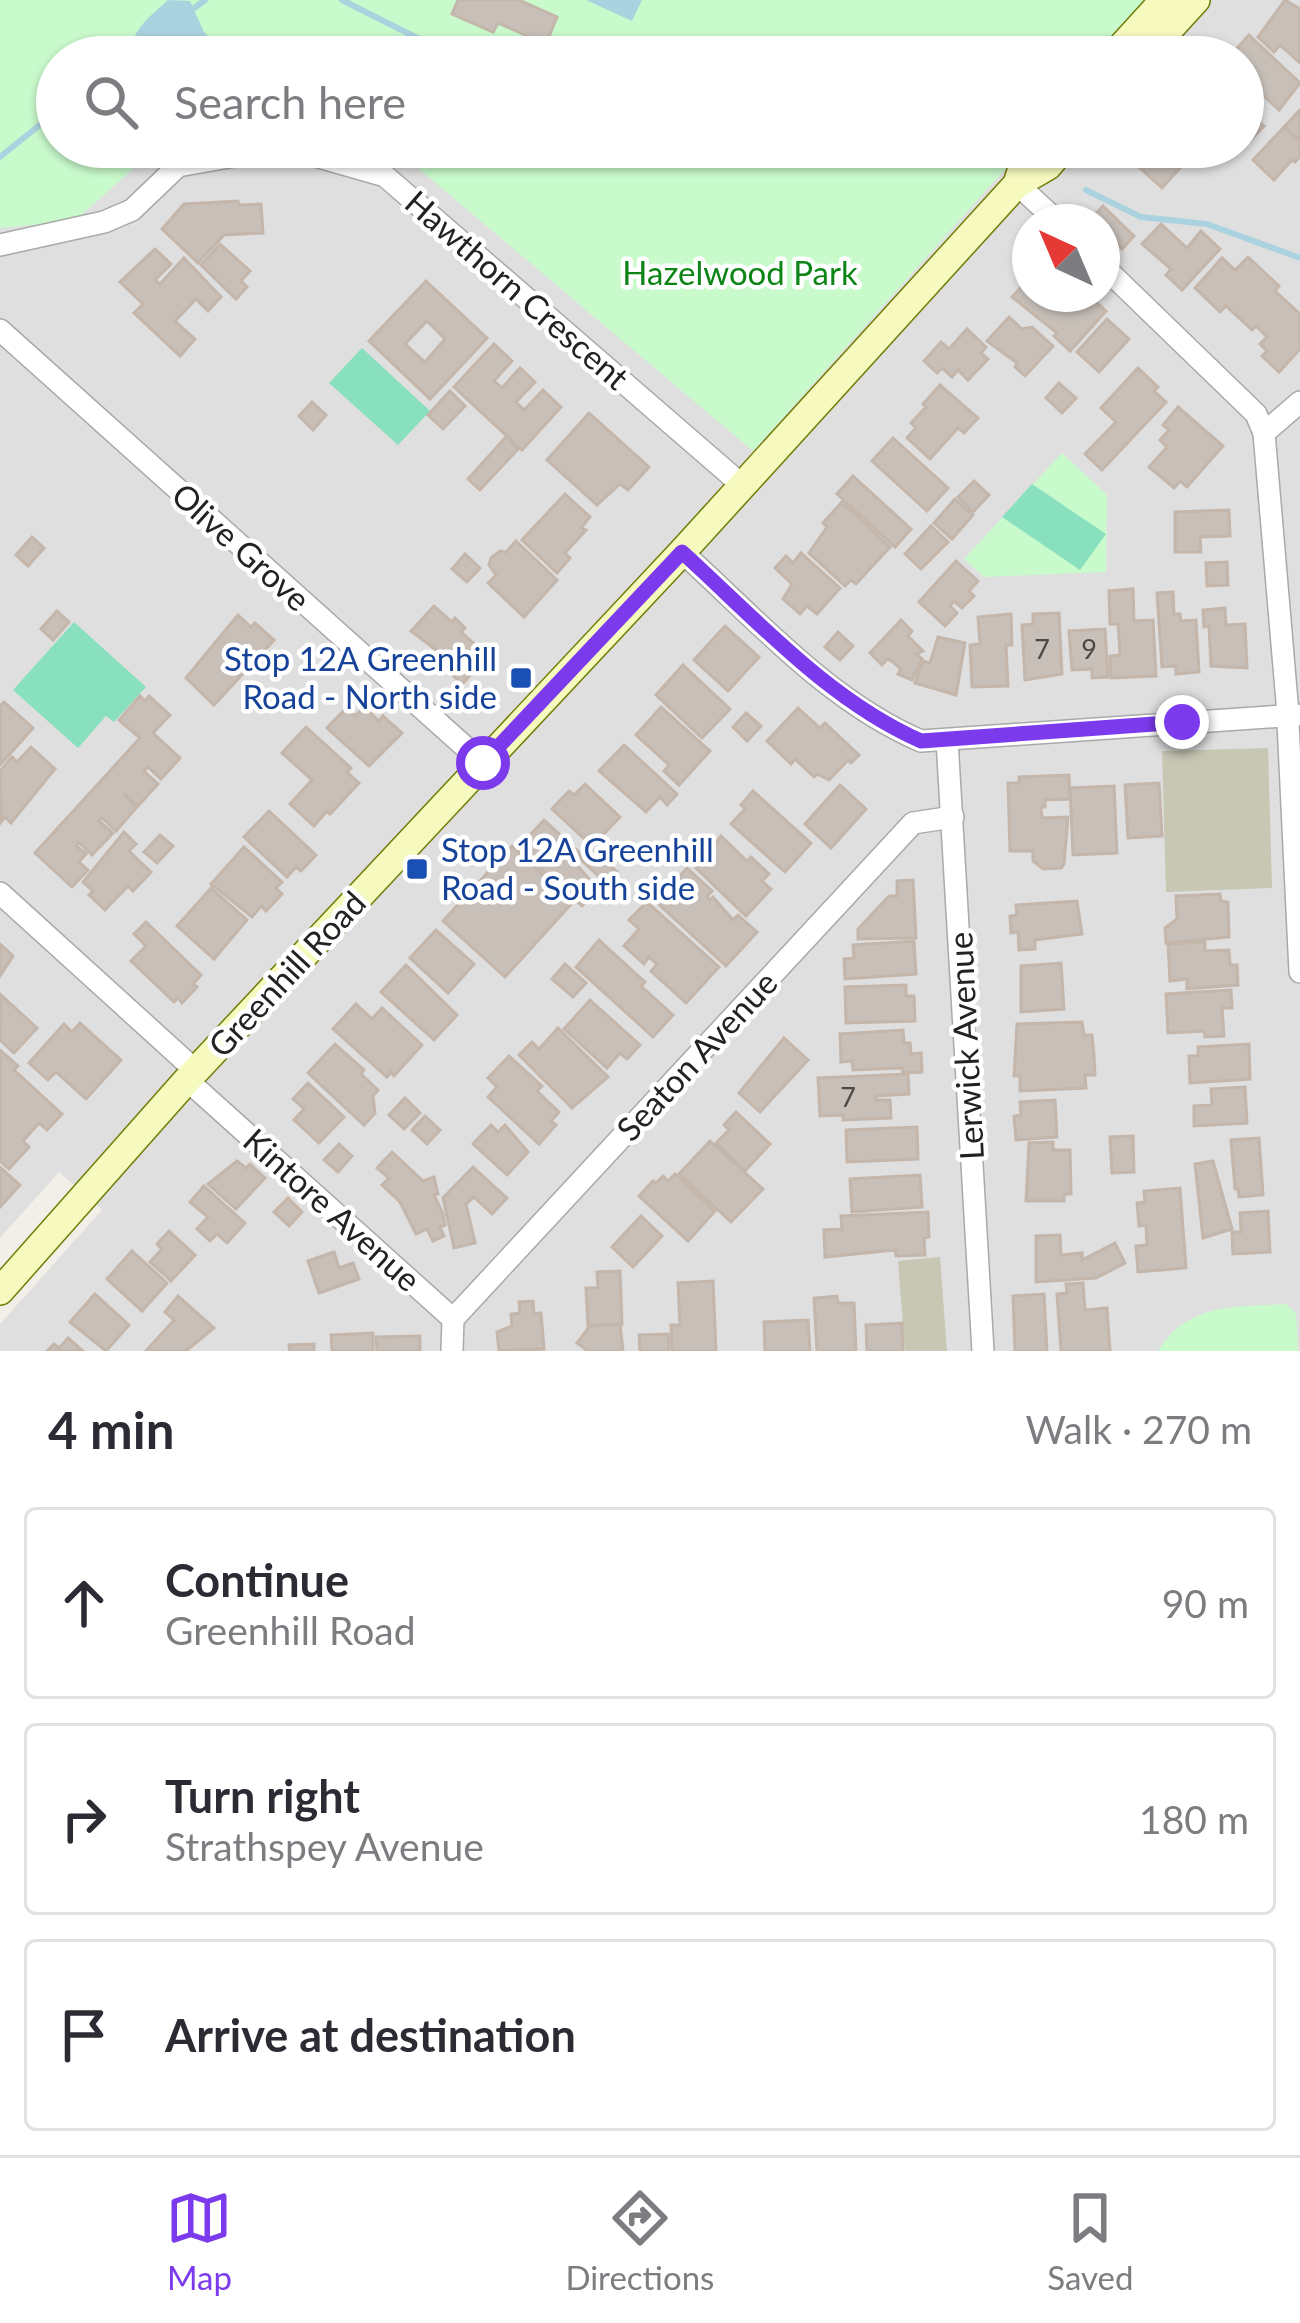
<!DOCTYPE html>
<meta charset="utf-8">
<style>
:root{--surface:#fff;--page:#f7f7f7;--text:#2b2b33;--muted:#7c7c81;--line:#e1e1e2;--accent:#7c3aed}
body{margin:0;font-family:Lato,sans-serif;background:var(--page);color:var(--text)}
.compass{position:absolute;left:1012px;top:204px;width:108px;height:108px;border-radius:50%;background:var(--surface);box-shadow:0 3px 9px #0004;rotate:316deg}
.stop{position:absolute;width:36px;height:36px;margin:-27px;border:9px solid #7c3aed;border-radius:50%;background:#fff}
.stop.end{background:#7c3aed;border-color:#fff;box-shadow:0 3px 12px #0008}
.list{margin:0;padding:0;list-style:none}
h2{display:flex;justify-content:space-between;align-items:center;height:156px;margin:0;padding:0 48px;font-size:51px}
h2 small{font-size:39px;font-weight:400;color:var(--muted)}
.list li{display:grid;grid-template-columns:78px 1fr auto;gap:36px;align-items:center;box-sizing:border-box;height:192px;margin:0 24px 24px;padding:0 24px;border:3px solid var(--line);border-radius:12px}
.list b{display:block;font-size:45px;white-space:nowrap}
.list p{margin:0;font-size:39px;white-space:nowrap;color:var(--muted)}
.list em{font-size:39px;font-style:normal;color:var(--muted)}
.icon{flex:none;width:66px;height:66px;fill:none;stroke:currentColor;stroke-width:2;stroke-linecap:round;stroke-linejoin:round}
.map{position:relative;flex:none;width:1300px;height:1351px;overflow:hidden}
.search{position:absolute;background:var(--surface);box-shadow:0 3px 9px #0004;left:36px;right:36px;top:36px;height:132px;display:flex;align-items:center;gap:30px;box-sizing:border-box;padding:0 42px;border-radius:66px;color:var(--muted);font-size:45px}
.sheet{height:804px;background:var(--surface)}
nav{display:flex;justify-content:space-around;align-items:center;box-sizing:border-box;height:168px;border-top:3px solid var(--line);background:var(--surface);font-size:33px;color:var(--muted)}
nav a{display:grid;justify-items:center;gap:6px}
nav .on{color:var(--accent)}
.map>svg:first-child{display:block}
.residential{fill:#e0dfdf;fill-rule:evenodd}
.construction{fill:#c7c7b4}
.park{fill:#c8facc}
.pitch{fill:#88e0be}
.water{fill:#aad3df}
.lines{fill:none;stroke-linecap:round;stroke-linejoin:round}
.stream{stroke:#aad3df;stroke-width:6}
.building{fill:#c7bfb8;stroke:#c4b6ab;stroke-width:3;fill-rule:evenodd}
.minor-casing{stroke:#a9a9a9;stroke-width:24}
.secondary-casing{stroke:#707d05;stroke-width:30}
.minor{stroke:#fff;stroke-width:21}
.secondary{stroke:#f7fabf;stroke-width:27}
.route{stroke:#7c3aed;stroke-width:15}
.transit-dot{fill:#1a4fb4;stroke:#fff;stroke-width:4.5}
.labels{text-anchor:middle;stroke-width:9;stroke-linejoin:round;paint-order:stroke}
.number-label{font-size:27px;fill:#4b4948}
.park-label{font-size:33px;fill:#0c8416;stroke:#fff}
.street-label{font-size:33px;fill:#222;stroke:#fff}
.transit-label{font-size:33px;fill:#164399;stroke:#fff;text-anchor:end}
</style>
<div class="map">
<svg width="1300" height="1351" viewBox="0 0 1300 1351">
<rect width="100%" height="100%" fill="#f2efe9"/>
<path class="residential" d="M0,0H1300V1351H0V1324L102,1210L59,1172L0,1238ZM57,57H1243V147H57ZM1030,222H1102V294H1030Z"/>
<g class="construction">
<path d="M1268,748L1272,888L1166,892L1162,751Z"/>
<path d="M940,1257L947,1351H905L898,1261Z"/>
</g>
<g class="park">
<path d="M0,0H1157L1106,57H57V147H157L75,221L0,228Z"/>
<path d="M393,147H1025L753,451Z"/>
<path d="M1062,453L1107,495L1106,572L984,577L964,559Z"/>
<path d="M1286,1304L1296,1313L1298,1351H1158C1186,1303 1236,1307 1286,1304Z"/>
</g>
<g class="pitch">
<path d="M362,348L430,411L398,445L329,383Z"/>
<path d="M1032,484L1106,534L1080,570L1002,517Z"/>
<path d="M74,622L146,687L114,722L106,716L78,748L13,690Z"/>
</g>
<g class="water">
<path d="M168,0L190,1L204,32L216,44V50L202,57H133C127,32 151,16 168,0Z"/>
<path d="M586,0H642L632,21Z"/>
</g>
<g class="lines">
<g class="stream">
<path d="M342,0L455,57"/>
<path d="M189,12L205,0"/>
<path d="M0,157L57,111"/>
<path d="M1086,190L1141,217L1207,224L1300,258"/>
</g>
</g>
<g class="building">
<path d="M458,0H519L557,17L546,44L498,23L493,32L452,14Z"/>
<path d="M1285,0L1300,9V63L1280,45L1274,52L1258,37Z"/>
<path d="M1249,35L1300,83L1279,110L1243,77V57H1229Z"/>
<path d="M1243,107L1264,126L1240,151L1235,147H1243Z"/>
<path d="M1300,110V141L1284,127Z"/>
<path d="M1284,127L1300,141V157L1295,162L1292,160L1274,180L1253,160Z"/>
<path d="M1123,147H1199L1162,188L1120,150Z"/>
<path d="M238,201L239,205L261,204L263,233L224,235L198,263L162,229L184,204Z"/>
<path d="M1103,206L1134,236L1122,249L1112,239L1107,244L1102,239V222H1088Z"/>
<path d="M1161,224L1187,248L1201,231L1220,249L1182,290L1166,275L1171,269L1142,244Z"/>
<path d="M220,244L250,271L241,281L247,287L236,299L201,265Z"/>
<path d="M155,249L171,264L155,280L160,284L184,258L221,297L208,311L196,299L175,321L195,339L180,356L134,313L143,304L120,282Z"/>
<path d="M1248,257L1279,286L1275,291L1300,314V349L1279,372L1262,356L1267,351L1260,344L1267,337L1256,326L1252,330L1226,306L1220,312L1195,288L1222,258L1235,270Z"/>
<path d="M426,281L487,338L430,399L369,341ZM427,321L445,339L425,362L405,344Z"/>
<path d="M1026,282L1030,294L1044,298L1047,294H1087L1106,311L1070,351L1054,336L1057,333L1012,297Z"/>
<path d="M1009,317L1022,329L1032,327L1053,346L1025,376L1015,367L1017,363L987,341Z"/>
<path d="M1107,319L1129,339L1099,372L1077,352Z"/>
<path d="M967,329L986,347L981,353L988,359L968,380L958,370L952,377L942,368L937,373L924,361L941,342L949,349Z"/>
<path d="M494,344L512,361L494,381L502,388L520,368L535,382L516,402L524,410L543,390L561,407L522,450L454,387Z"/>
<path d="M1138,368L1158,387L1154,391L1166,402L1102,470L1085,454L1116,422L1101,408Z"/>
<path d="M1059,383L1076,398L1062,413L1046,398Z"/>
<path d="M940,385L978,418L964,433L958,428L930,459L907,438L916,428L911,423L926,407L923,404Z"/>
<path d="M450,391L465,406L443,429L428,415Z"/>
<path d="M312,402L326,415L313,430L299,416Z"/>
<path d="M1178,407L1223,446L1187,487L1180,481L1174,488L1149,467L1167,447L1160,440L1169,430L1163,425Z"/>
<path d="M589,413L649,467L628,490L620,484L597,505L547,460Z"/>
<path d="M506,437L518,449L480,490L468,479Z"/>
<path d="M893,438L948,488L927,511L872,461Z"/>
<path d="M853,476L911,529L895,547L837,494Z"/>
<path d="M974,481L989,495L973,512L958,497Z"/>
<path d="M565,494L590,517L581,528L586,530L565,553L570,558L557,573L522,540Z"/>
<path d="M955,499L973,515L952,539L934,523Z"/>
<path d="M842,502L890,547L856,584L851,580L845,586L809,553L827,527L823,523Z"/>
<path d="M1229,510L1230,536L1200,537L1201,552H1175V512Z"/>
<path d="M931,526L948,542L921,569L905,554Z"/>
<path d="M32,537L44,548L28,566L16,555Z"/>
<path d="M516,541L557,580L524,617L488,583L496,575L489,565L491,558L500,551L506,552Z"/>
<path d="M801,553L840,588L817,614L807,606L800,614L783,599L792,584L775,568L786,556L793,563Z"/>
<path d="M465,554L480,568L467,582L452,569Z"/>
<path d="M956,561L978,581L969,591L974,596L962,608L954,601L950,606L957,613L945,626L919,602Z"/>
<path d="M1227,562L1228,585L1207,586L1206,563Z"/>
<path d="M1133,589L1134,621L1153,620L1156,676L1111,678L1110,656L1120,655L1118,624H1110L1109,591Z"/>
<path d="M1173,592L1174,614H1180L1181,621L1196,620L1199,672L1176,674V666L1162,667L1157,593Z"/>
<path d="M434,606L452,622L455,618L465,628L461,632L488,656L462,684L442,665L448,659L411,631Z"/>
<path d="M1225,608L1226,625L1245,624L1247,668L1211,666L1209,626L1204,627L1203,610Z"/>
<path d="M57,611L69,622L53,640L41,629Z"/>
<path d="M1059,613L1062,674L1025,680L1022,625L1033,624V614Z"/>
<path d="M1011,614L1012,645H1006L1008,686L972,687L970,645L980,644L978,617Z"/>
<path d="M238,615L251,627L255,623L274,640L214,705L186,678Z"/>
<path d="M901,620L912,631L908,636L923,651L916,654L922,659L912,680L898,674L901,669L893,662L887,659L882,665L870,653Z"/>
<path d="M725,626L759,657L728,691L694,660Z"/>
<path d="M1105,629L1108,677L1092,678V669L1072,670L1069,631Z"/>
<path d="M838,632L853,646L840,660L825,647Z"/>
<path d="M938,637L965,643L956,695L915,683L923,661L930,663Z"/>
<path d="M683,665L730,709L702,738L656,695Z"/>
<path d="M140,696L145,701L149,696L170,715L153,733L180,758L161,779L148,767L144,771L158,784L138,806L124,794L136,808L116,831L102,818L99,821L113,833L92,855L79,843L76,846L86,854L79,862L88,870L72,887L35,853L140,738L119,720Z"/>
<path d="M4,702L33,728L0,765V706Z"/>
<path d="M364,707L379,721L383,716L402,733L369,766L327,728L346,708L355,716Z"/>
<path d="M661,707L710,751L679,785L664,771L669,765L636,735Z"/>
<path d="M798,708L820,728L825,723L859,755L851,763L848,760L829,780L817,774L814,777L795,759L791,764L767,741Z"/>
<path d="M746,713L761,726L747,741L733,727Z"/>
<path d="M306,727L351,768L347,772L359,783L330,814L327,811L314,826L290,804L312,780L282,753Z"/>
<path d="M624,745L677,794L667,805L660,797L646,812L599,771Z"/>
<path d="M31,747L55,769L11,823L5,817L1,822L0,771L12,757L17,762Z"/>
<path d="M1069,775L1070,799L1045,800V807H1041L1042,818L1068,817L1064,864L1061,868L1043,869L1033,861V851H1010L1008,783H1019V777Z"/>
<path d="M1159,783L1162,836L1128,838L1125,785Z"/>
<path d="M585,784L620,817L592,846L552,809L569,791L574,795Z"/>
<path d="M840,785L866,809L831,848L805,824Z"/>
<path d="M1114,786L1117,853L1073,855L1070,788Z"/>
<path d="M753,791L811,843L785,872L731,824L745,809L741,805Z"/>
<path d="M269,811L316,855L301,871L296,867L287,877L244,837Z"/>
<path d="M544,820L581,854L574,862L598,889L582,906L518,848Z"/>
<path d="M124,832L136,844L129,851L151,872L133,891L128,886L105,910L89,895L93,891L83,882Z"/>
<path d="M160,835L173,846L157,863L144,852Z"/>
<path d="M721,836L747,861L751,857L769,874L762,881L771,889L746,916L696,868Z"/>
<path d="M512,846L573,902L505,977L443,921Z"/>
<path d="M244,847L282,882L276,888L282,894L266,911L261,906L252,917L211,884Z"/>
<path d="M589,847L617,872L607,884L579,858Z"/>
<path d="M687,868L712,891L707,896L710,900L713,897L733,920L738,915L757,932L726,966L656,902Z"/>
<path d="M913,880L916,938L858,939V929L889,896H897V881Z"/>
<path d="M211,888L247,920L214,959L177,926Z"/>
<path d="M1220,894L1221,901L1228,902L1229,937L1166,943L1165,928L1177,919L1176,896Z"/>
<path d="M1077,901L1082,934L1035,940V949L1019,950L1018,932L1011,933L1010,916L1017,915L1016,905Z"/>
<path d="M647,902L719,967L686,1003L651,971L657,964L649,957L644,964L624,946L639,929L629,920Z"/>
<path d="M146,922L201,975L193,984L197,987L182,1003L178,998L174,1002L131,961L146,946L134,934Z"/>
<path d="M436,930L474,964L448,993L410,958Z"/>
<path d="M599,940L645,982L641,986L673,1015L653,1037L576,967Z"/>
<path d="M914,941L916,974L845,979L844,959L854,958L853,945Z"/>
<path d="M1205,942V951L1229,950L1230,965H1237L1238,985L1187,989V979L1170,981L1168,944Z"/>
<path d="M0,944L13,956L0,976Z"/>
<path d="M1061,963L1064,1009L1021,1012V966Z"/>
<path d="M565,964L586,983L573,997L552,979Z"/>
<path d="M406,965L457,1015L434,1040L381,992Z"/>
<path d="M906,985V996H914L915,1021L846,1023L845,987Z"/>
<path d="M1231,990L1232,1008H1222L1224,1036L1205,1037L1204,1031L1168,1033L1166,994Z"/>
<path d="M1,995L37,1028L14,1053L0,1040Z"/>
<path d="M590,1000L640,1045L627,1059L620,1053L607,1068L564,1029Z"/>
<path d="M356,1004L372,1019L382,1008L422,1045L394,1076L391,1072L387,1077L333,1029Z"/>
<path d="M1082,1022L1084,1035H1092L1094,1055L1095,1075H1085L1086,1088L1020,1091V1076H1014L1017,1024Z"/>
<path d="M80,1023L121,1060L86,1099L56,1072L48,1080L29,1063L64,1024L72,1032Z"/>
<path d="M558,1028L608,1077L572,1108L519,1055L532,1042L539,1049Z"/>
<path d="M903,1030L904,1043H910L911,1054L921,1053L922,1072L903,1073L902,1068L853,1070L852,1061L841,1062L840,1034Z"/>
<path d="M784,1038L808,1060L760,1112L739,1093Z"/>
<path d="M335,1044L364,1070L361,1074L378,1090L373,1096L375,1113L364,1125L308,1073Z"/>
<path d="M1249,1044L1250,1079L1190,1083L1189,1056H1198V1047Z"/>
<path d="M0,1050L18,1066L14,1070L62,1114L47,1130L39,1123L23,1141L29,1147L9,1169L0,1161Z"/>
<path d="M509,1056L542,1086L537,1091L559,1112L551,1121L556,1125L539,1144L488,1097L497,1087L488,1078Z"/>
<path d="M908,1074L909,1094L876,1096V1100H890L891,1118L843,1120V1115L820,1116L818,1078Z"/>
<path d="M308,1083L344,1117L319,1143L294,1120L304,1109L293,1099Z"/>
<path d="M1245,1087L1247,1123L1194,1126V1106L1212,1105L1211,1089Z"/>
<path d="M405,1098L420,1113L404,1129L389,1115Z"/>
<path d="M1055,1100L1057,1137L1016,1140L1014,1116L1021,1115L1020,1102Z"/>
<path d="M736,1112L770,1144L745,1171L716,1143L729,1130L724,1125Z"/>
<path d="M425,1116L440,1130L427,1144L412,1130Z"/>
<path d="M491,1125L498,1132L505,1125L528,1152L507,1175L473,1144Z"/>
<path d="M917,1127L918,1159L847,1162L846,1130Z"/>
<path d="M1133,1136L1134,1172L1112,1173L1110,1137Z"/>
<path d="M1259,1138L1263,1195L1239,1197L1238,1189H1235L1231,1140Z"/>
<path d="M710,1141L763,1189L731,1222L679,1174Z"/>
<path d="M1053,1142V1150H1070L1071,1194H1064V1201H1026L1029,1143Z"/>
<path d="M339,1144L352,1156L338,1172L324,1160Z"/>
<path d="M392,1152L423,1181L434,1177L438,1194L434,1195L443,1214L445,1225L440,1227L444,1236L433,1241L427,1229L416,1234L400,1202L382,1185L389,1178L377,1168Z"/>
<path d="M237,1161L246,1168L250,1164L265,1178L236,1209L208,1184Z"/>
<path d="M1213,1161L1232,1229L1203,1238L1195,1164Z"/>
<path d="M0,1167L20,1185L0,1207Z"/>
<path d="M473,1167L507,1198L492,1214L474,1197L466,1204L475,1243L454,1248L443,1198Z"/>
<path d="M675,1174L715,1211L688,1241L639,1196L653,1181L656,1183L663,1176L668,1181Z"/>
<path d="M920,1175L922,1207L852,1212L850,1179Z"/>
<path d="M204,1186L245,1223L227,1243L217,1234L210,1241L197,1229L208,1217L190,1202Z"/>
<path d="M1180,1188L1186,1268L1138,1272L1136,1246L1147,1245L1146,1225L1139,1226L1137,1203L1145,1202L1144,1191Z"/>
<path d="M288,1198L302,1212L289,1226L274,1212Z"/>
<path d="M1268,1211L1270,1252L1233,1254L1232,1232H1241L1240,1213Z"/>
<path d="M928,1212L929,1237L924,1238L925,1255L896,1256L895,1250L825,1257L824,1230L842,1229L841,1216Z"/>
<path d="M641,1216L662,1236L633,1267L612,1247Z"/>
<path d="M169,1231L195,1255L171,1281L150,1262L162,1249L157,1244Z"/>
<path d="M1060,1235L1061,1255L1082,1253V1260L1115,1243L1125,1263L1096,1278L1036,1282V1236Z"/>
<path d="M132,1251L167,1283L142,1311L107,1279Z"/>
<path d="M334,1252L339,1268L353,1263L359,1279L319,1293L308,1261Z"/>
<path d="M620,1271L622,1324L588,1326L586,1288H598L597,1272Z"/>
<path d="M713,1281L716,1351H672L671,1325H680L678,1283Z"/>
<path d="M1083,1283L1085,1310L1107,1308L1110,1351H1061L1057,1294L1067,1293L1066,1284Z"/>
<path d="M95,1294L129,1325L106,1351L70,1322Z"/>
<path d="M1044,1294L1047,1351H1015L1013,1296Z"/>
<path d="M178,1296L214,1328L186,1351H146L174,1320L165,1312Z"/>
<path d="M837,1296L838,1303H854L856,1351H817L814,1298Z"/>
<path d="M533,1301L534,1314L541,1313L544,1349L499,1351L497,1332L512,1326L511,1314L520,1313L519,1302Z"/>
<path d="M808,1320L810,1351H765L764,1322Z"/>
<path d="M902,1323L903,1351H867L866,1325Z"/>
<path d="M620,1324L623,1351H588L577,1343L590,1326Z"/>
<path d="M373,1333V1351H332L331,1335Z"/>
<path d="M668,1334L669,1351H640L639,1335Z"/>
<path d="M420,1336V1351H377L376,1337Z"/>
<path d="M68,1338L83,1351H47L54,1344L59,1348Z"/>
<path d="M314,1344V1351H290L289,1345Z"/>
</g>
<g class="lines">
<g class="minor-casing">
<g id="minor">
<path d="M1017,184L1058,222"/>
<path d="M0,245L104,222L132,210L178,166L246,154L315,156L385,176L742,485"/>
<path d="M1102,265L1256,414L1264,433L1287,702L1300,972"/>
<path d="M0,330L483,763"/>
<path d="M1264,433L1300,402"/>
<path d="M682,552C756,619 828,701 921,741L1297,715"/>
<path d="M947,740L983,1351"/>
<path d="M0,893L196,1071"/>
<path d="M187,1080L453,1319L452,1351"/>
<path d="M453,1319L913,823L953,817"/>
</g>
</g>
<g class="secondary-casing">
<g id="secondary">
<path d="M1112,57L1164,0"/>
<path d="M1144,57L1196,0"/>
<path d="M1017,184L1026,155L1033,147"/>
<path d="M0,1291L187,1080L682,552L1017,184L1048,166L1064,147"/>
</g>
</g>
<use href="#minor" class="minor"/>
<use href="#secondary" class="secondary"/>
</g>
<g class="lines">
<path class="route" d="M483,763L682,552C756,619 828,700 921,741L1182,722"/>
</g>
<g class="transit-dot">
<rect x="509" y="666" width="24" height="24" rx="6"/>
<rect x="405" y="857" width="24" height="24" rx="6"/>
</g>
<g class="labels">
<g class="number-label">
<text x="1042" y="659">7</text>
<text x="1089" y="659">9</text>
<text x="848" y="1107">7</text>
</g>
<g class="park-label">
<text x="740" y="285">Hazelwood Park</text>
</g>
<g class="street-label">
<text transform="translate(517 290) rotate(41)" y="12">Hawthorn Crescent</text>
<text transform="translate(241 547) rotate(42)" y="12">Olive Grove</text>
<text transform="translate(287 974) rotate(-47)" y="12">Greenhill Road</text>
<text transform="translate(966 1046) rotate(-93)" y="12">Lerwick Avenue</text>
<text transform="translate(697 1056) rotate(-47)" y="12">Seaton Avenue</text>
<text transform="translate(332 1210) rotate(42)" y="12">Kintore Avenue</text>
</g>
<g class="transit-label">
<text x="497" y="671">Stop 12A Greenhill<tspan x="497" dy="38">Road - North side</tspan></text>
<text x="441" y="862" text-anchor="start">Stop 12A Greenhill<tspan x="441" dy="38">Road - South side</tspan></text>
</g>
</g>
</svg>
<svg class="compass" viewBox="-18 -18 36 36"><path d="M0-13l5 13h-10z" fill="#e53935"/><path d="M0 13l5-13h-10z" fill="#7c7c81"/></svg>
<div class="stop" style="left:483px;top:763px"></div>
<div class="stop end" style="left:1182px;top:722px"></div>
<div class="search"><svg class="icon" aria-label="search" viewBox="0 0 24 24"><circle cx="10" cy="10" r="6"/><path d="M15 15l6 6"/></svg>Search here</div>
</div>
<section class="sheet">
<h2>4 min<small>Walk · 270 m</small></h2>
<ul class="list">
<li><svg class="icon" aria-label="ahead" viewBox="0 0 24 24"><path d="M12 20V5M6 11l6-6 6 6"/></svg><div><b>Continue</b><p>Greenhill Road</p></div><em>90 m</em></li>
<li><svg class="icon" aria-label="right" viewBox="0 0 24 24"><path d="M7 20v-9h11M14 6l5 5-5 5"/></svg><div><b>Turn right</b><p>Strathspey Avenue</p></div><em>180 m</em></li>
<li><svg class="icon" aria-label="arrive" viewBox="0 0 24 24"><path d="M6 21V4h12l-3 4 3 4H6"/></svg><div><b>Arrive at destination</b></div></li>
</ul>
</section>
<nav>
<a class="on"><svg class="icon" aria-label="map" viewBox="0 0 24 24"><path d="M3 6l6-2 6 2 6-2v14l-6 2-6-2-6 2zM9 4v14M15 6v14"/></svg>Map</a>
<a><svg class="icon" aria-label="directions" viewBox="0 0 24 24"><path d="M12 3l9 9-9 9-9-9zM9 14v-3h6M13 9l2 2-2 2"/></svg>Directions</a>
<a><svg class="icon" aria-label="saved" viewBox="0 0 24 24"><path d="M7 4h10v16l-5-4-5 4z"/></svg>Saved</a>
</nav>
